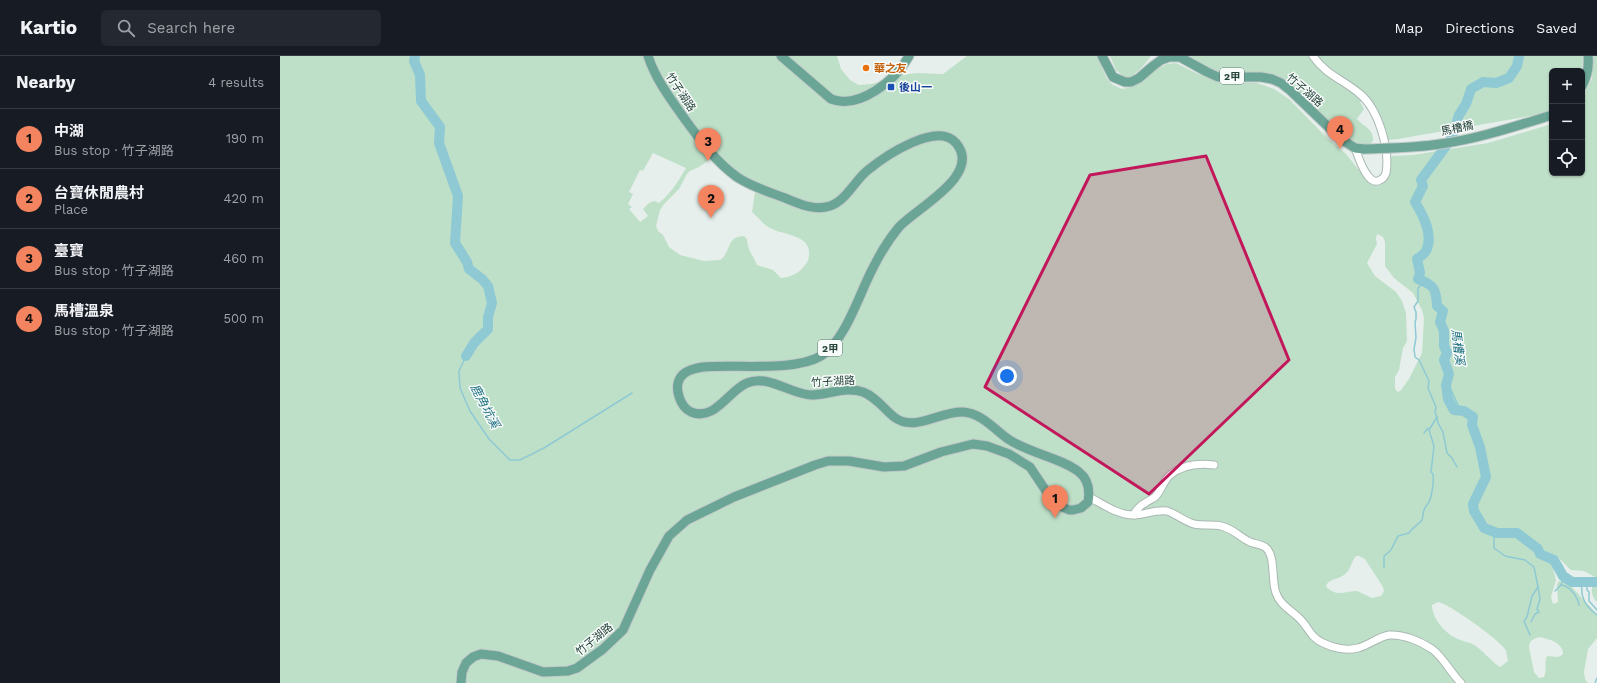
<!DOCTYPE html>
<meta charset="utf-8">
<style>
:root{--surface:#171b24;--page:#242831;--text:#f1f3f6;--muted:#9ea1a6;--line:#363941;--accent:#f4845f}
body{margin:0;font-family:"Work Sans","Noto Sans TC",sans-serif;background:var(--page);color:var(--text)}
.controls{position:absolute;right:12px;top:12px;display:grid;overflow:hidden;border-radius:6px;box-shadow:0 1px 3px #0004}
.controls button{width:36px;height:36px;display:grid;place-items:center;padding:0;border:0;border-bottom:1px solid var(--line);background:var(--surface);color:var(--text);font:20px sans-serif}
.you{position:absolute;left:727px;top:320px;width:14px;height:14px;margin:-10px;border:3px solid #fff;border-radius:50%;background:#1a73e8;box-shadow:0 0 0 6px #1a73e833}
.badge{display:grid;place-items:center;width:26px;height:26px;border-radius:50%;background:var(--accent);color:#111;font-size:13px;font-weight:700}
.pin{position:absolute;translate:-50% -33px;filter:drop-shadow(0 1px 2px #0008)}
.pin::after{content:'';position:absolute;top:21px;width:14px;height:12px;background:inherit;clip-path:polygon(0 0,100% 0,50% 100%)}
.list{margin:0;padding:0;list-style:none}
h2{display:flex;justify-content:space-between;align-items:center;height:52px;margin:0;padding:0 16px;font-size:17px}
h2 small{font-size:13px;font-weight:400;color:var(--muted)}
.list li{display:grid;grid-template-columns:26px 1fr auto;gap:12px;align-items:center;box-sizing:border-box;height:60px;padding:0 16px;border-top:1px solid var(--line)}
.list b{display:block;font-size:15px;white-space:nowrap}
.list p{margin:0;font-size:13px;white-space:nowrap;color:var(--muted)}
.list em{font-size:13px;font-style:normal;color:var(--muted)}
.icon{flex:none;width:22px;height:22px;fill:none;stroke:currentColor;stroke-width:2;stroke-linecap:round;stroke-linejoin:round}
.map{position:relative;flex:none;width:1317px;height:627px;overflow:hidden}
header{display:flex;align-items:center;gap:24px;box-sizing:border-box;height:56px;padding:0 20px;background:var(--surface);border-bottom:1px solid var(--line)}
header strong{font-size:19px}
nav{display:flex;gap:22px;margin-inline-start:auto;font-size:14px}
.search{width:280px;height:36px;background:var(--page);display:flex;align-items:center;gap:10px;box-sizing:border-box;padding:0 14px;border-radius:6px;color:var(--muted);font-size:15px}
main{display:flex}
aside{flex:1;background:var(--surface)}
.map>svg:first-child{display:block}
.green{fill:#bfe0c8;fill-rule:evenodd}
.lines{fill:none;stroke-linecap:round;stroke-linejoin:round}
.stream{stroke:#8ec9d4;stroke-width:1.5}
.river{stroke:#8ec9d4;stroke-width:10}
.minor-casing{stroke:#a8b8b2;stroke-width:9}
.major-casing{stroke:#c2cac8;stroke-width:11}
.minor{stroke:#fff;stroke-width:7}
.major{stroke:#6aa596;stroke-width:9}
.major-bridge-casing{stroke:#c2cac8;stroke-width:11;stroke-linecap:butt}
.major-bridge{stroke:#6aa596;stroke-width:9}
.marked{fill:#c2185b;fill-opacity:0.2;stroke:#c2185b;stroke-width:3;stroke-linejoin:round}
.food-dot{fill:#e8710a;stroke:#f7fbf9;stroke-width:1.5}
.transit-dot{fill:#1a4fb4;stroke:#f7fbf9;stroke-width:1.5}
.labels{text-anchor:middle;stroke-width:3;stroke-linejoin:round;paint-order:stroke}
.shield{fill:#f7fbf9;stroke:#637a73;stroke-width:1}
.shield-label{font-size:10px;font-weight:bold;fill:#24423a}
.food-label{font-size:11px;font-weight:bold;fill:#c56008;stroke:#f7fbf9;text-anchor:start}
.transit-label{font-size:11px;font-weight:bold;fill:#164399;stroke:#f7fbf9;text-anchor:start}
.street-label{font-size:11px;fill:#24423a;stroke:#f7fbf9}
.water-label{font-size:12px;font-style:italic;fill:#1c6f80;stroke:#f7fbf9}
</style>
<header>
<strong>Kartio</strong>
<div class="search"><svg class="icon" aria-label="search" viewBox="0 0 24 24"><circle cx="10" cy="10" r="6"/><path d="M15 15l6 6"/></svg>Search here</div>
<nav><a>Map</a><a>Directions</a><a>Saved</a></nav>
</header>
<main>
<aside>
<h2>Nearby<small>4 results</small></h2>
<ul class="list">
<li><span class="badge">1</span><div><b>中湖</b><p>Bus stop · 竹子湖路</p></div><em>190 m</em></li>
<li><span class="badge">2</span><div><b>台寶休閒農村</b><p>Place</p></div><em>420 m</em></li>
<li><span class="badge">3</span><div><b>臺寶</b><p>Bus stop · 竹子湖路</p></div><em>460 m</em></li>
<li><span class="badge">4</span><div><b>馬槽溫泉</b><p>Bus stop · 竹子湖路</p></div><em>500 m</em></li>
</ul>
</aside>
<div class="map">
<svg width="1317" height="627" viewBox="0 0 1317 627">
<rect width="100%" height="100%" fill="#e6efeb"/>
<g class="green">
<path d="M0,0H557L561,13L570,24L579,29L592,28L622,19L637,17L663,18L687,0H817L827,23L833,29L842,33L852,31L872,16L887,8L896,7L918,18L940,26L977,27L994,33L1009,43L1047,82L1066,98L1090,128L1098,130C1110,124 1109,114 1110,102L1112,100L1133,99L1208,87L1272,68V117H1302V42L1312,23L1313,10L1312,0H1317V546C1309,538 1312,531 1315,521L1304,515L1291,514L1279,502L1273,500L1271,505L1276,524L1271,541L1273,548L1278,546L1277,528L1279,525L1287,526L1317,558V582L1308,593L1304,616L1305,623L1308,627H0ZM373,97L406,112C398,126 391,137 379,147L374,145L369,147L363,153L368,160L360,166L349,153L352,151L348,148L353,138L349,136L360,114L363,115ZM430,103L444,115L475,136L472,156C478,161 483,168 488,171C500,179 531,178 529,198C529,202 528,206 525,209C520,217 511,221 501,222L493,214L477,209C473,198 468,197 467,183L464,180C445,181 452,196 440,204L424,205L400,199L389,191L383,179L378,175L376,170L380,154L384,148L399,133L407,118L410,115L419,111ZM1097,178L1103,181L1105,186V210L1114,222L1133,237L1142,254L1144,262L1142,297L1129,323L1121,334L1118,336L1115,333V321L1119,314L1123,292L1127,285L1126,257L1122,245L1116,236L1095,220L1087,207L1097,188L1096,183ZM1076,500H1079L1085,503L1103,531L1104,535L1101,540L1092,542L1077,535C1065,535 1056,542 1046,530C1048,523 1059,523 1064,519C1071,514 1071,506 1076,500ZM1158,546C1168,547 1218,583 1225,593C1227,596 1227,601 1228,605L1220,611C1211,605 1205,597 1197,591C1190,585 1181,586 1174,581C1163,575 1152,561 1152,549ZM1259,581C1268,583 1283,586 1283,598C1278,603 1274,600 1267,600C1264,606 1267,614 1264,621L1259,622L1254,616L1249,591C1249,585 1253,583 1259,581Z"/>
<path d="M830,0H871C864,9 856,20 845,22L836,14Z"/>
<path d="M905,0H1302L1303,6L1301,15H1272L1271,54L1261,58L1233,63L1118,83L1108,84L1082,44L1080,46L1084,53L1077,63C1084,71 1094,73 1093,85L1090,88L1082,89L1074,85L1047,66L999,20L989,18H935Z"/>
</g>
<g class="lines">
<g class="stream">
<path d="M186,300L179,315L180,332L190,355L209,383L230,404H240L264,392L352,337"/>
<path d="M1167,333L1172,336L1178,349L1184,355"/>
<path d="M1157,361L1158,367L1163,376L1167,397L1172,402L1177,411"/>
<path d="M1144,377L1148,372"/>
<path d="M1214,476V492L1225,500L1245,504L1254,511L1258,531L1252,540L1247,561L1244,565L1250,579"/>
<path d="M1104,512V500L1111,494L1118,480L1129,477C1132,472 1138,469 1142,464C1143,461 1143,457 1144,454C1145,451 1147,449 1149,446C1152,440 1154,425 1153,418L1151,416L1154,390L1149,374L1157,361L1155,356L1156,351L1148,332L1149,325L1139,304L1135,301L1134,293L1136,282L1135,266L1136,263V256L1134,251L1138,245V232L1144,226"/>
<path d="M1284,521L1281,529C1291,530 1298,542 1299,549"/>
<path d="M1302,526C1300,541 1305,550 1317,559"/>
<path d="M1307,526V534L1309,536V545L1317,554"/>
<path d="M1275,535L1281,529"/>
<path d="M1251,566L1255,558L1259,556L1257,553L1260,543L1258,531"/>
<path d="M1315,627L1317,622"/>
</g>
<g class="river">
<path d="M135,0L134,5L140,19L141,45L160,71L159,87L178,140L175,187L187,206L189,213L202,223L208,230L212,247L208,261V273L194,287L186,300"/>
<path d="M1239,0L1237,10L1229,22L1216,27L1203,26L1191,33L1186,48L1179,59L1171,83L1141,124L1143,130L1135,146C1143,159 1154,179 1146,195C1144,198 1140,201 1137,203L1140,217L1138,223C1154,229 1156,232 1157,250L1163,255L1160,266L1164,275V290L1167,297L1164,304L1169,318L1166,329L1168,343L1174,354L1184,355L1193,361L1192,369L1200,391L1206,421L1193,448L1194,455L1204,472L1217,477H1237L1258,493L1260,498L1274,504L1283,520L1292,526H1317"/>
</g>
<g class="minor-casing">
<g id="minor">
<path d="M1033,0C1046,19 1064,24 1080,38C1099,54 1110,94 1106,117C1105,120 1103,123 1100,124C1088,132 1078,100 1075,92"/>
<path d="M809,441C823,448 837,459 854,459C864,459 876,453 887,455C896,458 904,465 914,468C923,470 933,468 941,470C954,473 959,481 970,486C975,488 980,488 985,491C996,499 991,524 996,537C1000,549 1011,554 1020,563C1029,572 1030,581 1043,587C1053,592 1067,595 1078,592C1089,589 1098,581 1109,579C1123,578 1140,585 1152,593C1164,602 1170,616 1181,627"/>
<path d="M854,459C857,450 867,446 875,441C881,435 883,426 889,420C901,409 918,407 934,409"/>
</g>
</g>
<g class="major-casing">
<g id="major">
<path d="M501,0L551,43C579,54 616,24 629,0"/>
<path d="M822,0L833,21L845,26H851L859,22L873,10L881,4L889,1H900L927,16L938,21H981L992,23L1001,27L1011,35L1061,83L1075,92L1084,93"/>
<path d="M1302,30C1307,21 1309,10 1308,0"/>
<path d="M181,627L182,616L186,607L193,601L201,598L218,600L263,616L288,615L297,612L323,593L343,574L370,514L389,480L407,464L454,441L535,409L548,405H569L604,411L624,410L661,396L693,388L707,390L729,398L750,411L774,447L789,454H793L801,452L808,446C810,435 809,424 799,416C782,402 748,397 728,383C714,373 701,357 683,356C659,355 635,377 614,361C603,352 596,341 583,336C566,330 548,339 531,339C510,338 488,318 467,327C449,334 435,366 411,356C400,351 394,332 400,322C404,315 416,312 423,311C456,308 513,316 541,300C566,285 580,235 594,210C601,196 609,183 619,171C636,152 703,119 676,87C657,65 605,100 588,114C575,124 566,145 550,150C534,155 520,148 505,142C489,136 472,131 457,121C435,105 420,84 404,62C390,42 376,24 368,0"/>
</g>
</g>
<use href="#minor" class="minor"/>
<use href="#major" class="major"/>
<g class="major-bridge-casing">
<path id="major-bridge" d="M1084,93C1109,92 1135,92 1160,88C1198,83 1236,70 1272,59"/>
</g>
<use href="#major-bridge" class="major-bridge"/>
</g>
<path class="marked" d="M926,100L1009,304L869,438L705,331L810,119Z"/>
<circle class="food-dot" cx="586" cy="12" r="4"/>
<rect class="transit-dot" x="607" y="27" width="8" height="8" rx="2"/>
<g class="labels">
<g class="shield">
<rect x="940" y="12" width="24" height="16" rx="3"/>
<rect x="538" y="284" width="24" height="16" rx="3"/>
</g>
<g class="shield-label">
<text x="952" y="24">2甲</text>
<text x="550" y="296">2甲</text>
</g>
<g class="food-label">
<text x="594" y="16">華之友</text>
</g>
<g class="transit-label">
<text x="619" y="35">後山一</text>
</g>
<g class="street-label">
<text transform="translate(1025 34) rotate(41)" y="4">竹子湖路</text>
<text transform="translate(401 36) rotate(56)" y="4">竹子湖路</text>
<text transform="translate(1177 72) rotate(-12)" y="4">馬槽橋</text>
<text transform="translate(553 325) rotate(-3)" y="4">竹子湖路</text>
<text transform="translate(314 583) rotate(-39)" y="4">竹子湖路</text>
</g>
<g class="water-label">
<text transform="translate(1178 291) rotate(83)" y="4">馬槽溪</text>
<text transform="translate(205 350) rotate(62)" y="4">鹿角坑溪</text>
</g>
</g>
</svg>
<div class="controls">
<button>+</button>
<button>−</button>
<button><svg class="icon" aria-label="locate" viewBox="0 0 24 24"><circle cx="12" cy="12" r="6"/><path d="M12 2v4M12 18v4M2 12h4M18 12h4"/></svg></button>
</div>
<div class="you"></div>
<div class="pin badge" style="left:775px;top:462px">1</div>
<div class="pin badge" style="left:431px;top:162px">2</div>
<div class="pin badge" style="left:428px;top:105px">3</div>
<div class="pin badge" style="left:1060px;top:93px">4</div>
</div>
</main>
